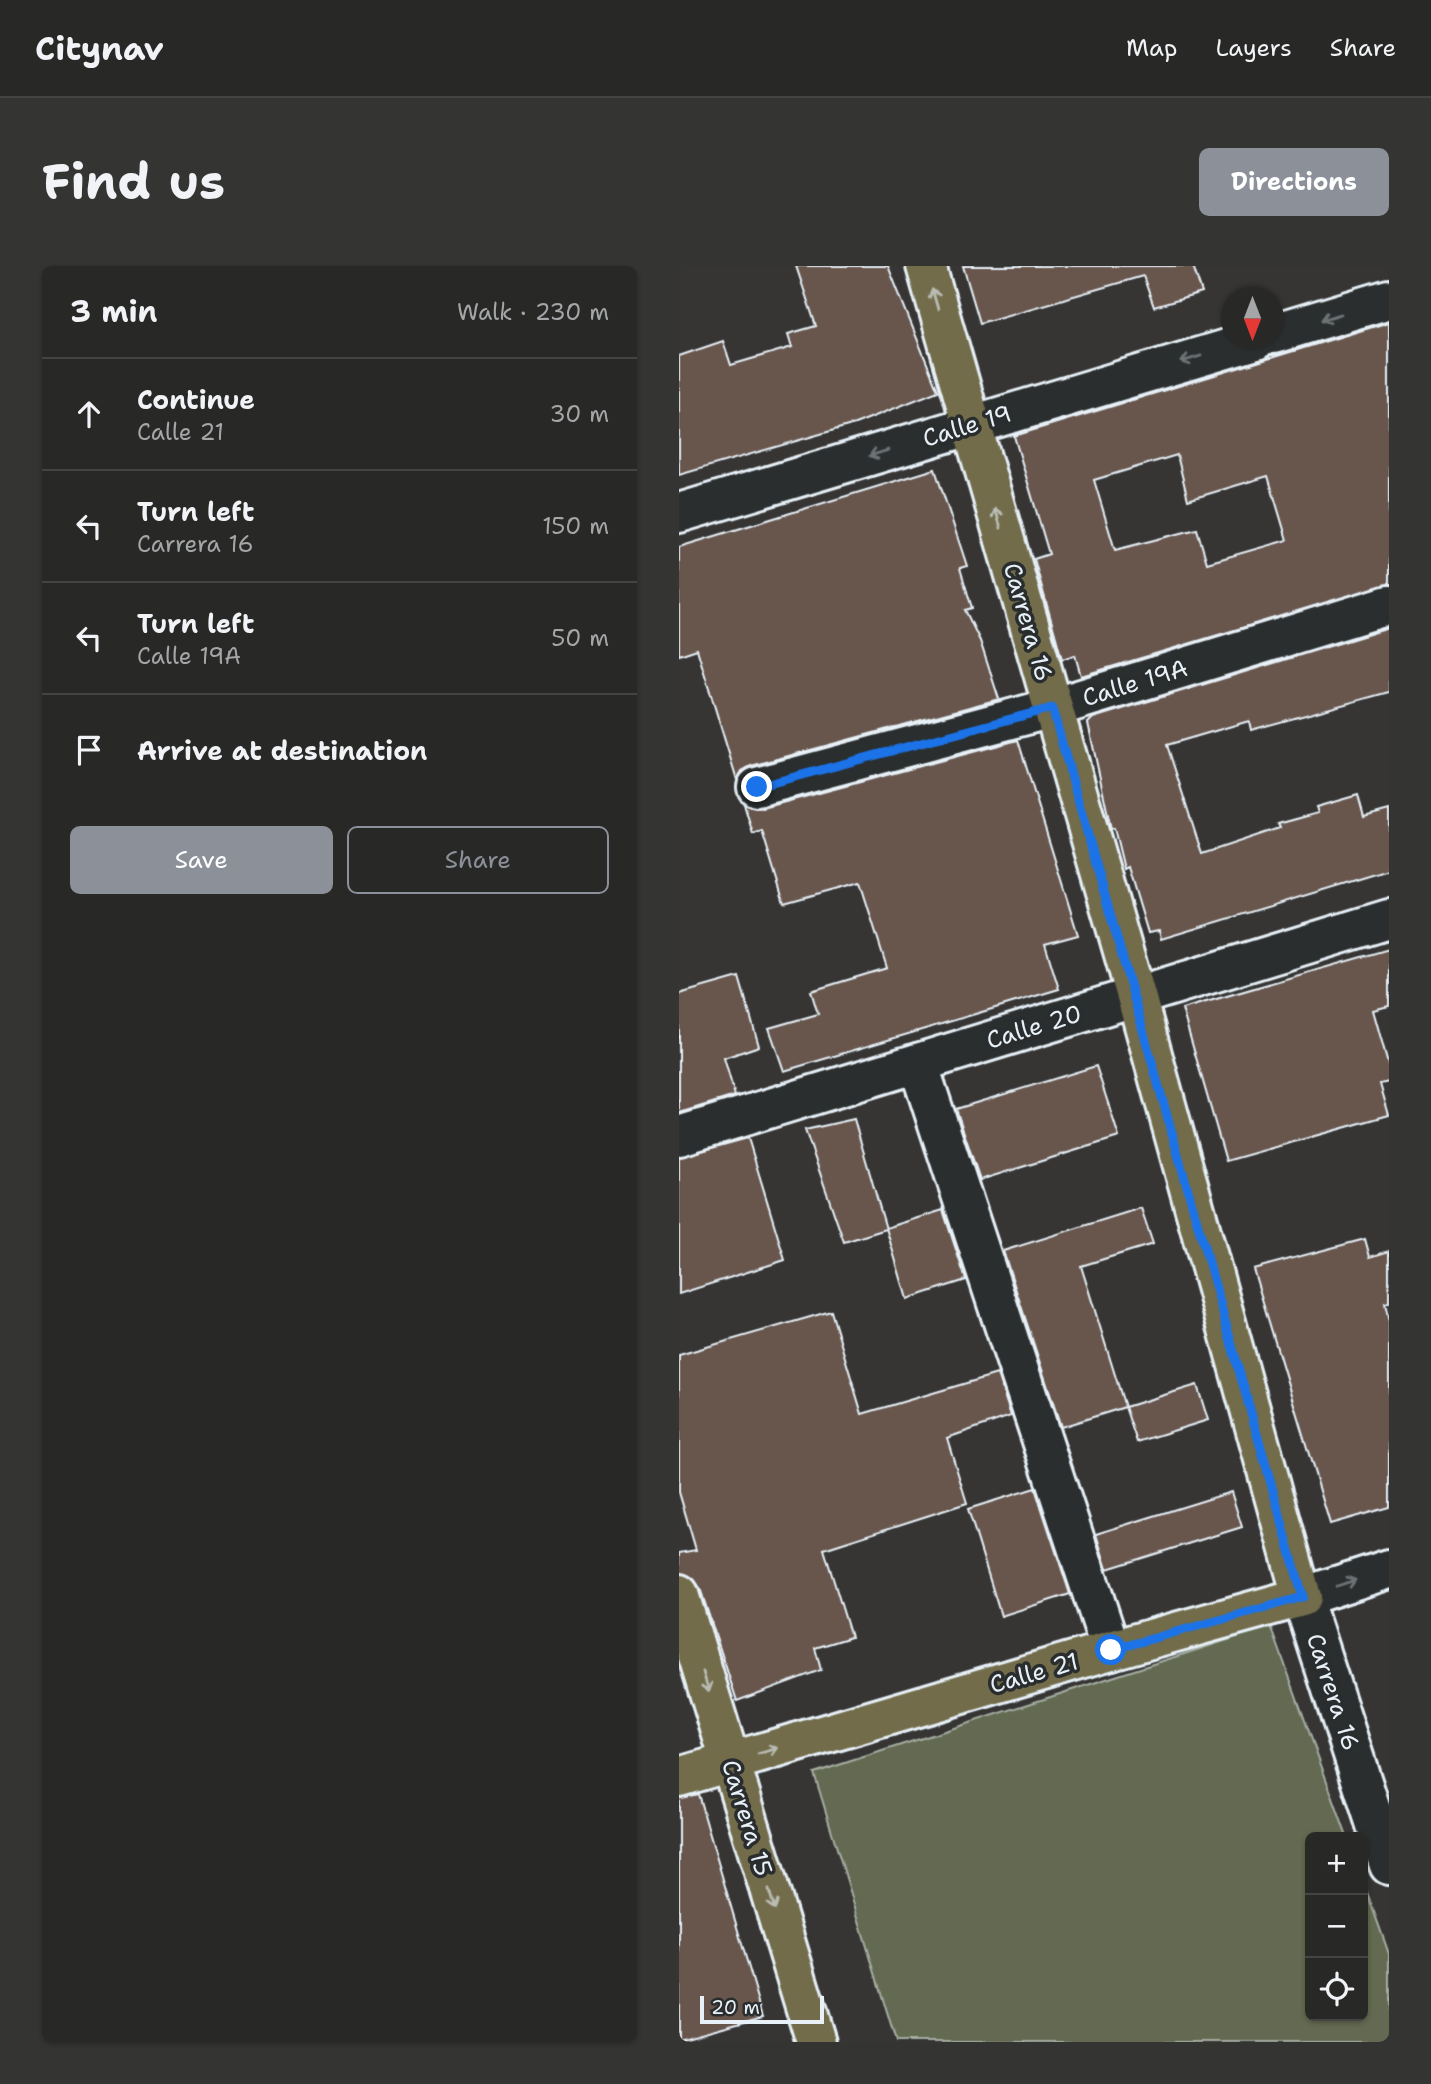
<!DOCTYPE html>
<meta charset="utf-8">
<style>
:root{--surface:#282827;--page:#343433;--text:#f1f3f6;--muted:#a5a6a7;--line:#444;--accent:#8c9099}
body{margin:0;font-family:"Shantell Sans",sans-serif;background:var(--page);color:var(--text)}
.controls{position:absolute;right:21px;bottom:21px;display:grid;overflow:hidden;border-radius:10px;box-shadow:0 2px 5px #0004}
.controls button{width:63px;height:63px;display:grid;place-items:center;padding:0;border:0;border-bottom:2px solid var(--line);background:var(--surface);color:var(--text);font:35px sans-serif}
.compass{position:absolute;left:542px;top:21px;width:63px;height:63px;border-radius:50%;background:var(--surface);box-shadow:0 2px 5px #0004;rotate:180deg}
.scale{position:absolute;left:21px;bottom:18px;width:124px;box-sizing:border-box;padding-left:7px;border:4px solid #e8f1f8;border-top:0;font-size:19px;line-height:24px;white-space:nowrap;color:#e8f1f8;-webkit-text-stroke:5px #2a2d2e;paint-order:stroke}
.stop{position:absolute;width:21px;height:21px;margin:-16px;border:5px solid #1a73e8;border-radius:50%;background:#fff}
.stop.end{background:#1a73e8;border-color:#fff;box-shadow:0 2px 7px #0008}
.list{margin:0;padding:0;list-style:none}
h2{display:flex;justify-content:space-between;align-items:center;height:91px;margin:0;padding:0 28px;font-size:30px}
h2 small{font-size:23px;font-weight:400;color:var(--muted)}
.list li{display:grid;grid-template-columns:46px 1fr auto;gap:21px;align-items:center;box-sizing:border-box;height:112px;padding:0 28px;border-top:2px solid var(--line)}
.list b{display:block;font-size:26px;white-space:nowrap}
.list p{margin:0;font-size:23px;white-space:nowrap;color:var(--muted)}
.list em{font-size:23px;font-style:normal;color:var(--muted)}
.actions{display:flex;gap:14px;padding:21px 28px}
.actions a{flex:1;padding:16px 0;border:2px solid var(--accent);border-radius:10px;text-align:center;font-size:24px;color:var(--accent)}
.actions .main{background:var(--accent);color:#fff}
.icon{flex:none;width:38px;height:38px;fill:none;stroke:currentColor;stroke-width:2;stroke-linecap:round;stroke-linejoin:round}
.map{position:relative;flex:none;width:710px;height:1776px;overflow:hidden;border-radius:10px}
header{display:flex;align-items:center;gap:42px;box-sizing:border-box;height:98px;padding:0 35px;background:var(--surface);border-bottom:2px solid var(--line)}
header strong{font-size:33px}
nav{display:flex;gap:38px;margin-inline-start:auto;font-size:24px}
.intro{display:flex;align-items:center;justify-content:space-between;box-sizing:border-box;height:168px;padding:0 42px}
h1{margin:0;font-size:49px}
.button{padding:18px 32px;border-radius:10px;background:var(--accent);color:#fff;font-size:24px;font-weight:700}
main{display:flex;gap:42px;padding:0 42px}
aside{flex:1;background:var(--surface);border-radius:10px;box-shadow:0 2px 5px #0004}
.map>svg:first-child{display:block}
.green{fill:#636b51;stroke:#a6aea4;stroke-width:2}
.building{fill:#67574e;stroke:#e8f1f8;stroke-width:2;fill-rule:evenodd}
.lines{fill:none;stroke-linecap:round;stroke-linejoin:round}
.minor-casing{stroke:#e8f1f8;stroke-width:44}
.major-casing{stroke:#e8f1f8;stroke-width:44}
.minor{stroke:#2a2d2e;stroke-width:38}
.major{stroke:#726c4b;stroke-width:38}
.oneway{stroke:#b9bcb3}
.oneway2{stroke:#6c7275}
.route{stroke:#1a73e8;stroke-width:9}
.labels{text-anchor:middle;stroke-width:7;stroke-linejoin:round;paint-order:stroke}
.street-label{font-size:24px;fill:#e8f1f8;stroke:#2a2d2e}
</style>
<header>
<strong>Citynav</strong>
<nav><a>Map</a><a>Layers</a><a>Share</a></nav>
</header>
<div class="intro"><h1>Find us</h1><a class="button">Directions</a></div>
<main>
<aside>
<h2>3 min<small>Walk · 230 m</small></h2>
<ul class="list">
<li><svg class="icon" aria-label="ahead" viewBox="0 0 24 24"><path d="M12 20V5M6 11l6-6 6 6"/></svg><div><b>Continue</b><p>Calle 21</p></div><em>30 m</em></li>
<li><svg class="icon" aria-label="left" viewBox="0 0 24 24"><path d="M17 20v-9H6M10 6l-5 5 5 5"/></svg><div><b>Turn left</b><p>Carrera 16</p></div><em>150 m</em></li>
<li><svg class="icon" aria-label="left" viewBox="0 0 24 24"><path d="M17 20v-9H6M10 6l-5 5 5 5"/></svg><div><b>Turn left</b><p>Calle 19A</p></div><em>50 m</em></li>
<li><svg class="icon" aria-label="arrive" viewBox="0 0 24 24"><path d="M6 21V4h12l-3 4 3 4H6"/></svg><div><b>Arrive at destination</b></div></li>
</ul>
<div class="actions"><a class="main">Save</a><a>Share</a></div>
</aside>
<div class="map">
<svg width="710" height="1776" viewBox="0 0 710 1776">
<rect width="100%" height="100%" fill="#363534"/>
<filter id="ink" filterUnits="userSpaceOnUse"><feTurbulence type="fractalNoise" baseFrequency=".0143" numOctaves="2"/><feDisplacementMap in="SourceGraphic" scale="14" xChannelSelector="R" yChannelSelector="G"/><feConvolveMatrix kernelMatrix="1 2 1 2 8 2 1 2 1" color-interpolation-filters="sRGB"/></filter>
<g filter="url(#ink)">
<path class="green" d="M592,1360L668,1571H631V1750H684V1615L710,1688V1776H217L135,1507Z"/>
<g class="building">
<path d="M117,0H209L259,125L176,158L0,209V90L44,75L52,99L113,81L109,68L137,60Z"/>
<path d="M284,0H514L523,27L475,41L464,10L301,57Z"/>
<path d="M710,56V318L402,410L396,389L383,393L355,293L370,288L335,170ZM498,189L509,234L589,210L608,274L528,297L518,263L436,284L415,214Z"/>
<path d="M256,203L288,300L281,302L293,342L286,344L301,375L320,433L72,500L63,505L58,514L18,383L0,389V281Z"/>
<path d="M710,362V426L572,464L570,455L488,479L523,588L601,562L599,558L639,547L637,541L679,529L685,551L710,544V604L482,673L480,665L469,667L449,601L445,603L435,562L432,563L409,457L414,452Z"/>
<path d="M339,474L399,669L366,678L380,723L105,805L90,762L139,748L132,725L208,702L181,616L105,637L83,565L74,568L65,538L84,542Z"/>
<path d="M710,683V740L694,744L710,801V816L701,818L710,849L547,895L503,743Z"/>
<path d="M60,711L80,780L45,792L56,830L0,847V728Z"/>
<path d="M417,800L440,871L301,914L277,843Z"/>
<path d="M175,853L207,963L165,976L126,864Z"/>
<path d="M69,872L106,994L0,1028V891Z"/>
<path d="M462,942L474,978L402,1000L446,1141L382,1161L324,985Z"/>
<path d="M264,944L287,1014L228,1033L207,962Z"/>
<path d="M686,973L691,991L710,985V1036L706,1037L710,1055V1241L651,1258L574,1003Z"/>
<path d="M152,1045L183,1148L318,1108L332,1150L268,1172L288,1237L145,1283L172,1371L136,1382L142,1404L58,1435L21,1322L14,1312L0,1307V1287L17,1284L0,1226V1089Z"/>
<path d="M518,1119L529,1154L458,1176L446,1141Z"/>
<path d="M356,1222L391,1328L322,1350L289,1243Z"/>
<path d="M552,1226L563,1261L428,1303L417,1268Z"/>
<path d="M19,1528L84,1750L0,1773V1532Z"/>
</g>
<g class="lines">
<g class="minor-casing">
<g id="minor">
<path d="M594,68L710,33"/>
<path d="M0,247L577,74"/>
<path d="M78,521L373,442L710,339"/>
<path d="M239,797L432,1384"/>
<path d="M0,870L710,653"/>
<path d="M710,1303L623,1331L710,1599"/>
</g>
</g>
<g class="major-casing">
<g id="major">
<path d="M0,1328L137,1776"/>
<path d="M0,1511L432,1384L623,1331L457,730L247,0"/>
</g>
</g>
<use href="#minor" class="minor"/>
<use href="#major" class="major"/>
</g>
<defs><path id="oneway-shaft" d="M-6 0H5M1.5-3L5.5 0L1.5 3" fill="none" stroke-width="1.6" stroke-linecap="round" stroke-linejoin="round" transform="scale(1.75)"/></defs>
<g class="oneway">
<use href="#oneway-shaft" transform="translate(256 33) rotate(-106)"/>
<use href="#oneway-shaft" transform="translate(319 252) rotate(-106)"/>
<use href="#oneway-shaft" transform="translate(27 1416) rotate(73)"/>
<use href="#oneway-shaft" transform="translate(89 1485) rotate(-16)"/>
<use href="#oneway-shaft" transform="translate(93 1634) rotate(73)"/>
</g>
<g class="oneway2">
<use href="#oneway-shaft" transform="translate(652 51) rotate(163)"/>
<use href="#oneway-shaft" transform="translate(512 93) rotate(163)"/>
<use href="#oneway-shaft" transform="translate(200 187) rotate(163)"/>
<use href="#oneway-shaft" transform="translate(667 1317) rotate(-18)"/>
</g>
</g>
<g class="lines" filter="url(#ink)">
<path class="route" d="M78,521L373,442L624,1331L432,1384"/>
</g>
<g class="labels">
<g class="street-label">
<text transform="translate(288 160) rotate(-17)" y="8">Calle 19</text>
<text transform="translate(349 356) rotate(74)" y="8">Carrera 16</text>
<text transform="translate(456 417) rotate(-17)" y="8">Calle 19A</text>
<text transform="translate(355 761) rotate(-17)" y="8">Calle 20</text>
<text transform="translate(355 1407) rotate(-16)" y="8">Calle 21</text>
<text transform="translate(654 1426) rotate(72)" y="8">Carrera 16</text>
<text transform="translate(68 1552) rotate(73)" y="8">Carrera 15</text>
</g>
</g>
</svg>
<div class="controls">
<button>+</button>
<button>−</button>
<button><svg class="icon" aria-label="locate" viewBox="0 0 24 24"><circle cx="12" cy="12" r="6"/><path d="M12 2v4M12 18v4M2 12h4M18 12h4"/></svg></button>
</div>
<svg class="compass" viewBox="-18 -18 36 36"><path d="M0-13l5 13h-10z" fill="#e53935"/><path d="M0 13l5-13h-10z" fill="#a5a6a7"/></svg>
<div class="scale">20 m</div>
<div class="stop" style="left:432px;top:1384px"></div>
<div class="stop end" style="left:78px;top:521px"></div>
</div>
</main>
